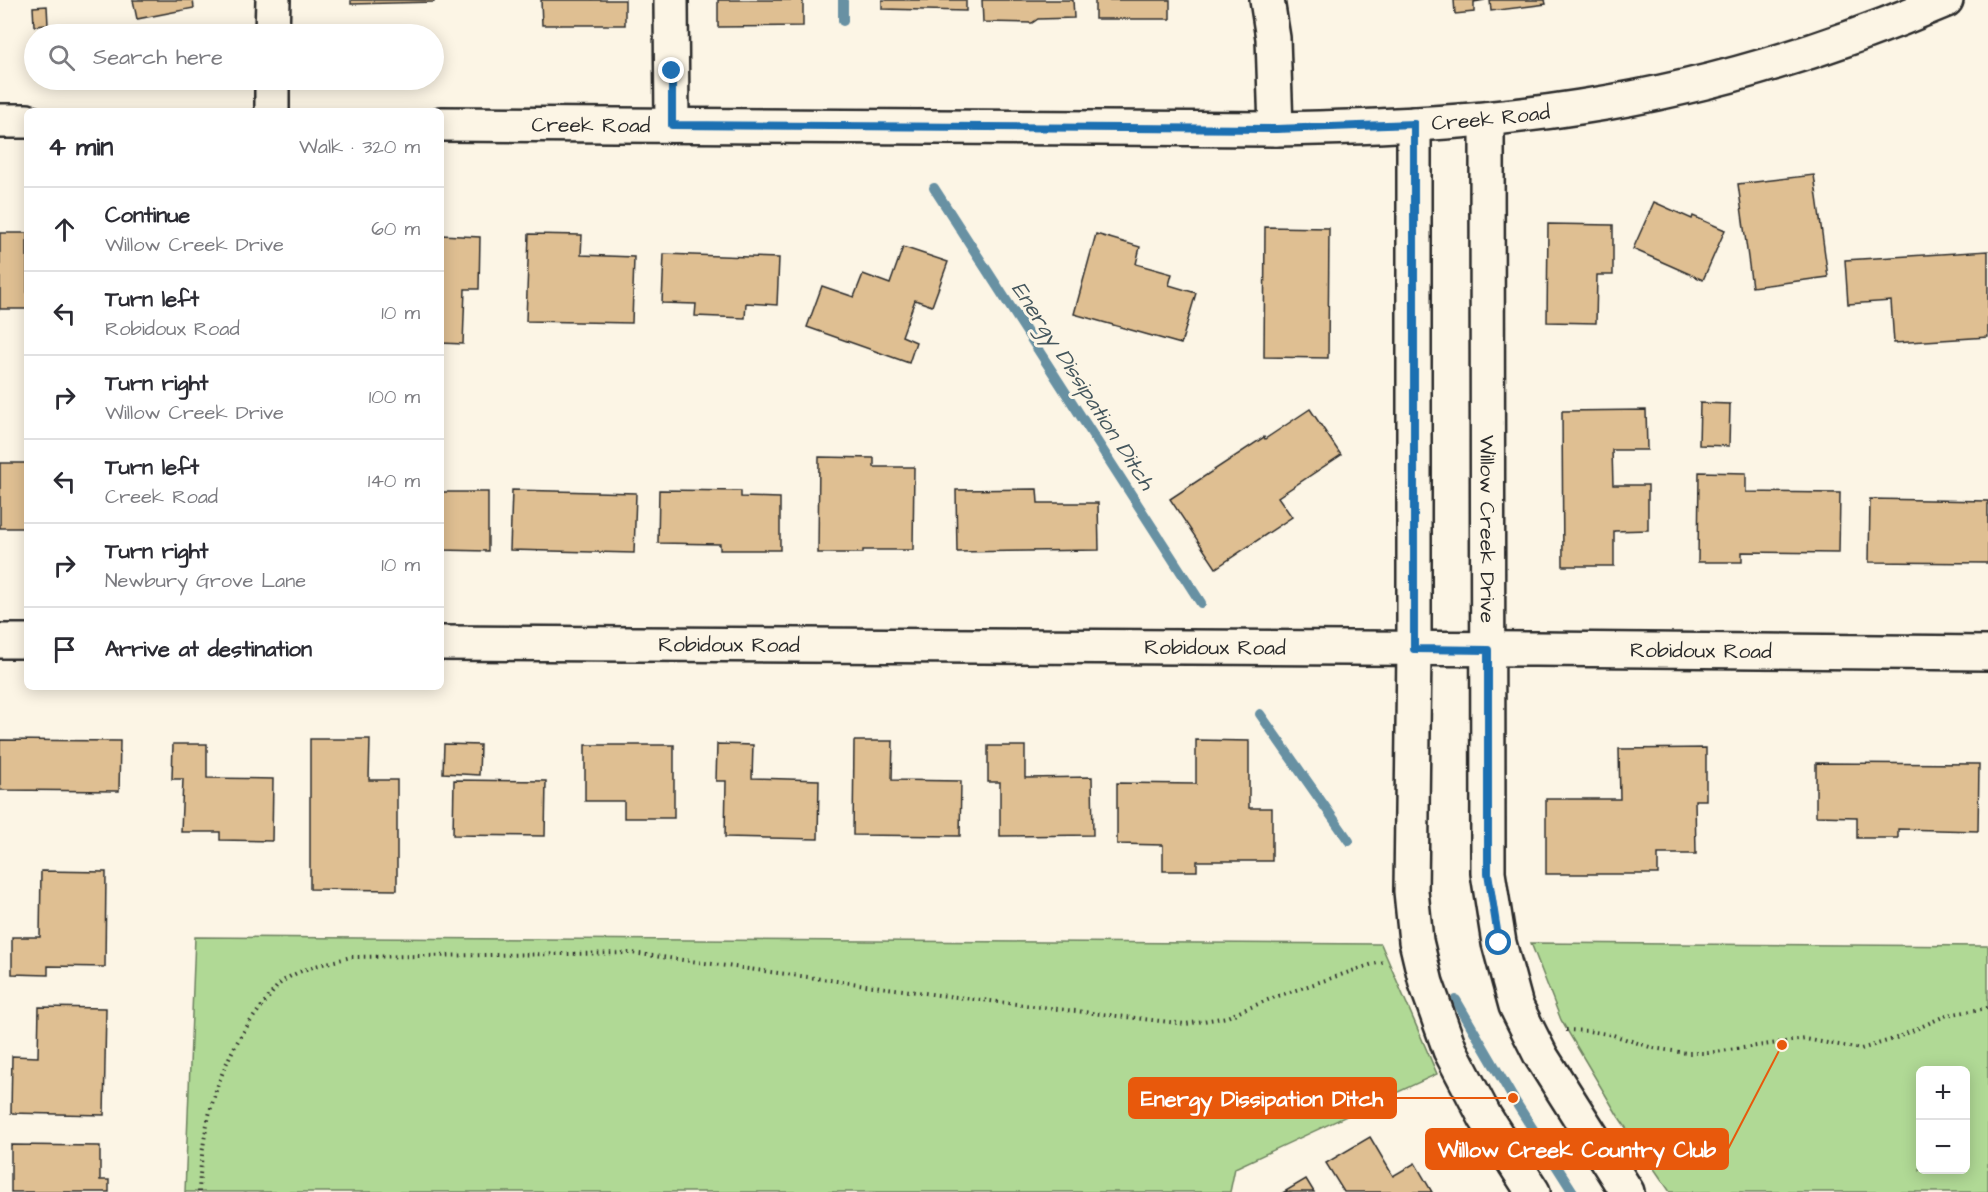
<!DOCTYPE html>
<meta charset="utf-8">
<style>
:root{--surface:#fff;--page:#f2f2f3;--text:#2b2b33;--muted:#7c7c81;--line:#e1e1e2}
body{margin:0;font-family:"Architects Daughter",sans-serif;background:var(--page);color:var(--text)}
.controls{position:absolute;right:18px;bottom:18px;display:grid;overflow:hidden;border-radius:9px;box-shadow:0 3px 15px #0003}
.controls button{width:54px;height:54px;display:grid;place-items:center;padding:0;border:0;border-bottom:2px solid var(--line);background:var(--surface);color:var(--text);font:30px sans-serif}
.stop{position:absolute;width:18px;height:18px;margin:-14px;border:4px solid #1f6fb2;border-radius:50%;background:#fff}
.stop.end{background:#1f6fb2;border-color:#fff;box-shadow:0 2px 6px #0008}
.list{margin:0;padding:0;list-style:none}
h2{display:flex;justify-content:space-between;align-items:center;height:78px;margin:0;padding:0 24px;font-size:26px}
h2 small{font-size:20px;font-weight:400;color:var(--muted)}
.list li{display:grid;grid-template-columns:39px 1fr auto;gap:18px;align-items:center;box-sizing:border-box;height:84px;padding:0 24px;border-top:2px solid var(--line)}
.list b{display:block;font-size:22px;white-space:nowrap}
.list p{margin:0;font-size:20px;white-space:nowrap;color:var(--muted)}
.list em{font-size:20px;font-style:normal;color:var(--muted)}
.icon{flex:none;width:33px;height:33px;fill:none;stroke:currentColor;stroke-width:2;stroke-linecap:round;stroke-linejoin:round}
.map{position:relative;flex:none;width:1988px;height:1192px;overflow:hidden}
.search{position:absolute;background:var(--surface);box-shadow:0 3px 15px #0003;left:24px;top:24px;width:420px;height:66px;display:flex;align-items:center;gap:15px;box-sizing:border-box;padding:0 21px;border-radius:33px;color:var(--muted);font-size:22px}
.panel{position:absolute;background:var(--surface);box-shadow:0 3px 15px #0003;left:24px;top:108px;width:420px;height:582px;border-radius:9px}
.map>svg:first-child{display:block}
.green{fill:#b0d995;stroke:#6e8260;stroke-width:1.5;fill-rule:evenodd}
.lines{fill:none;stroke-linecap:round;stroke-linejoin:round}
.stream{stroke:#6891a3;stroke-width:10}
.building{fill:#dfbf92;stroke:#2b2b2b;stroke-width:1.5}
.minor-casing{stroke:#2b2b2b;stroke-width:38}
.path{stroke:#2b2b2b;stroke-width:4;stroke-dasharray:1.5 4.5;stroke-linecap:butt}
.minor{stroke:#fcf5e5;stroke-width:33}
.route{stroke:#1f6fb2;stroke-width:8}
.labels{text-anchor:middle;stroke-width:6;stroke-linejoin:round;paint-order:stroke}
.street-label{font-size:21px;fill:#2b2b2b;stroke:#fcf5e5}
.water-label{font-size:22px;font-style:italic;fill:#44565d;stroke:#fcf5e5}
.leader{fill:none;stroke:#e8590c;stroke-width:2}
.callout-dot{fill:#e8590c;stroke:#fcf5e5;stroke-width:2}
.callout{fill:#e8590c;stroke:#e8590c;stroke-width:2}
.callout-label{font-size:22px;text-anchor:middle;font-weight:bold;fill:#fff}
</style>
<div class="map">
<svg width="1988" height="1192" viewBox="0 0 1988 1192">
<rect width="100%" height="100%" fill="#fcf5e5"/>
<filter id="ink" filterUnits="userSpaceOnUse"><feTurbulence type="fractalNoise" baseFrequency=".0167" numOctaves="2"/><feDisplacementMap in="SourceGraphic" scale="12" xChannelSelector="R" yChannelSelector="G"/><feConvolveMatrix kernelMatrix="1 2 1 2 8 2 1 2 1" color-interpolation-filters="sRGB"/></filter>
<g filter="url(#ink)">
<g class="green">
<path d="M195,937L1381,944L1437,1074L1235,1168L1230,1192H185Z"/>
<path d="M1531,943L1988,946V1192H1670L1618,1116L1561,1020ZM1920,1070H1966V1170H1920Z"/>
</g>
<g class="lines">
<g class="stream">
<path d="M843,0V21"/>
<path d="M934,188L1201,603"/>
<path d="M1260,714L1349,841"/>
<path d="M1456,1000L1513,1098L1573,1192"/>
</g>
</g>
<g class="building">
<path d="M133,0H193L194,8L137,19Z"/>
<path d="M351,0H434V2L351,4Z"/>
<path d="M541,0H625V25H542Z"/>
<path d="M718,0H803V26L718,27Z"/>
<path d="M882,0H966V11L882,9Z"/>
<path d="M982,0H1073L1074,18L1038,19L1032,23L983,22Z"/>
<rect x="1095" y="0" width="75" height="19"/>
<path d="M1454,0H1485L1474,2V12L1455,14Z"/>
<path d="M1490,0H1545L1546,4L1491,11Z"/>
<path d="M47,6L48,25L34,26L33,7Z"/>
<path d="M1814,175L1828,277L1752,287L1738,184Z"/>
<path d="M1654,202L1692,219L1693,216L1725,230L1703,280L1633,249Z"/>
<path d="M1548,224L1613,225V275H1597L1596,323L1547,322Z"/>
<path d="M1265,227L1329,228L1328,358L1264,357Z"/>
<rect x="0" y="233" width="27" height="76"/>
<path d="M529,234L582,235L581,255L634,257L632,323L526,321Z"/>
<path d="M1096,234L1140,247L1136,264L1172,274L1169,285L1196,293L1181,344L1074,314Z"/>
<path d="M441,235L480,237L479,289H465L463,344L441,343Z"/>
<path d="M903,247L948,262L932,306L915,300L902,336L916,342L909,363L807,327L822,286L854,297L863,274L890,284Z"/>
<path d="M1988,251V337L1894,343L1891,301L1848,304L1845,260Z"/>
<path d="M664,254L779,258L777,305L746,303L745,318L695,316L696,304L662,303Z"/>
<path d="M1700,403L1730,404L1729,446L1699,445Z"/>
<path d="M1310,409L1341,455L1278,497L1292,517L1216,568L1170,499L1264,437L1265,439Z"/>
<path d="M1646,410L1647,450H1612L1613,485H1648V530L1614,531V566H1563L1562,411Z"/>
<path d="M819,457L874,458V467H914L913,550H863V553H818Z"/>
<rect x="0" y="463" width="27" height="65"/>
<path d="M1699,472L1746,473V492L1840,493L1839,553L1742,552V562H1698Z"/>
<path d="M1037,489L1038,503H1098L1099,550L957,552L956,490Z"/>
<path d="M512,490L636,493L634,553L510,550Z"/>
<path d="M659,490L741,491V497L780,498V550H720V544L658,543Z"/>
<path d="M441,492H488V551L441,550Z"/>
<path d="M1870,499L1988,501V563L1869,562Z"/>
<path d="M310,739H370L369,780H397V890L310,889Z"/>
<path d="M0,740L120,741L119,791L0,790Z"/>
<path d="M1196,740L1249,741V808H1272V861H1197V871H1163V845L1117,844V783L1196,784Z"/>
<path d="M854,741H893L892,780L961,781L960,836L853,835Z"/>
<path d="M173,744H207V778L273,779L272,841L220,840V832H181L183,779H172Z"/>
<path d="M444,744L480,745L479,775L443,773Z"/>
<path d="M717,744L753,745L752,778L819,780L818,839L725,837L726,781H716Z"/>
<path d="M585,745H674V818H624V801H585Z"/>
<path d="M988,746H1025V778L1092,777L1093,835L1000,836V782H988Z"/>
<path d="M1706,748V800H1695L1696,854H1658V874H1546V799H1620L1619,749Z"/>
<path d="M1816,763L1979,764L1978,831L1898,829V838H1857V817L1816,816Z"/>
<path d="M454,780L546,781L545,836L453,835Z"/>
<path d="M41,871L106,872L105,967L48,966V975L12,974V937H40Z"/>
<path d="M39,1007L106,1008L104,1115L11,1113L12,1056L38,1057Z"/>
<path d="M1370,1137L1393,1176L1415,1163L1432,1192H1344L1326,1163Z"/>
<path d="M11,1145L100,1146V1180H109V1192H11Z"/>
<path d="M1306,1179L1314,1192H1284Z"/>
</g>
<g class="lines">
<g class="minor-casing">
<g id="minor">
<path d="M671,0L672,125"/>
<path d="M1267,0L1273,38L1276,129"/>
<path d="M272,34L273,0"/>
<path d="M272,80V111"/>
<path id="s1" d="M1487,119L1488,873L1499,943L1516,1006L1541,1056L1627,1192"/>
<path d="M0,121H27"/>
<path id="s2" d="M441,124L1276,129C1378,127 1479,123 1580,107C1706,88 1829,50 1946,0"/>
<path d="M1414,124V649L1411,891L1416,941L1426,983L1450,1050L1485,1117L1533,1192"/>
<path d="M0,641H27"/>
<path id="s3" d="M441,643L1536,649L1988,653"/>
</g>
</g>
<g class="path">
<path d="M1566,1030L1589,1031L1613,1035L1653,1048L1686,1053H1708L1805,1039L1861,1049L1894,1039L1947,1015L1988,1008"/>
<path d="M199,1192C202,1123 218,1060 262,1006C269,998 275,987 283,981C303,967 328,963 351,957L632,953L939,995L1186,1024L1227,1017L1275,997L1373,964L1385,962"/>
</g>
<use href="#minor" class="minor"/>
</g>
</g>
<g class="lines" filter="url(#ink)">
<path class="route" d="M672,71V125L1276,129L1414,124V649L1488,650V873L1499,943"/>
</g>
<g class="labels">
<g class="street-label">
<text dy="7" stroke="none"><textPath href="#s2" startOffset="1050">Creek Road</textPath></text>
<text dy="7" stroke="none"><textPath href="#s2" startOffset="150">Creek Road</textPath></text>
<text dy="7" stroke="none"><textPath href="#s1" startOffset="410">Willow Creek Drive</textPath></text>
<text dy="7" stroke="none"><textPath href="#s3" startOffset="288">Robidoux Road</textPath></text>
<text dy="7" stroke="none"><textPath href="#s3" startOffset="774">Robidoux Road</textPath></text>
<text dy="7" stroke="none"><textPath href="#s3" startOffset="1260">Robidoux Road</textPath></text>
</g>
<g class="water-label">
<text transform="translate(1084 385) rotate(57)" y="8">Energy Dissipation Ditch</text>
</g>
</g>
<path class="leader" d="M1513 1098L1396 1098M1782 1045L1728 1149"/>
<g class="callout-dot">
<circle cx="1513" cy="1098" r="6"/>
<circle cx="1782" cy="1045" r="6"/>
</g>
<g class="callout">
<rect x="1129" y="1078" width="267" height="40" rx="6"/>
<rect x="1426" y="1129" width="302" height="40" rx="6"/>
</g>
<g class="callout-label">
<text x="1262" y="1106">Energy Dissipation Ditch</text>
<text x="1577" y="1157">Willow Creek Country Club</text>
</g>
</svg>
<div class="controls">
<button>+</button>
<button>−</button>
</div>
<div class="stop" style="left:1499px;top:943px"></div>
<div class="stop end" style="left:672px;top:71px"></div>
<div class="search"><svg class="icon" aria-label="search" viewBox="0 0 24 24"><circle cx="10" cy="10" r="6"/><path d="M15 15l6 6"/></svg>Search here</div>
<section class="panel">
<h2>4 min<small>Walk · 320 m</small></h2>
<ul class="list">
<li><svg class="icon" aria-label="ahead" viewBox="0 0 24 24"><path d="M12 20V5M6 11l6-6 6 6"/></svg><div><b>Continue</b><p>Willow Creek Drive</p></div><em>60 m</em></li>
<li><svg class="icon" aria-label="left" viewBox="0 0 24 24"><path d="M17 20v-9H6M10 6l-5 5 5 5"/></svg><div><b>Turn left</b><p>Robidoux Road</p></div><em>10 m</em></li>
<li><svg class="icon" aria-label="right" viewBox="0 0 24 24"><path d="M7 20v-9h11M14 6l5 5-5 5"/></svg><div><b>Turn right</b><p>Willow Creek Drive</p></div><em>100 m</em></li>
<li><svg class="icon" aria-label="left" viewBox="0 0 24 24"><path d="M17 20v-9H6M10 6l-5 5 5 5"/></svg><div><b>Turn left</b><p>Creek Road</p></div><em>140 m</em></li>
<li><svg class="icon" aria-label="right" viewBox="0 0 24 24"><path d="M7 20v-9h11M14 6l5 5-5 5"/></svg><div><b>Turn right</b><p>Newbury Grove Lane</p></div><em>10 m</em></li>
<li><svg class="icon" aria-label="arrive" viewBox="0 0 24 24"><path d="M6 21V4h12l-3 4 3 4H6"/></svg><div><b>Arrive at destination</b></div></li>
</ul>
</section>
</div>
